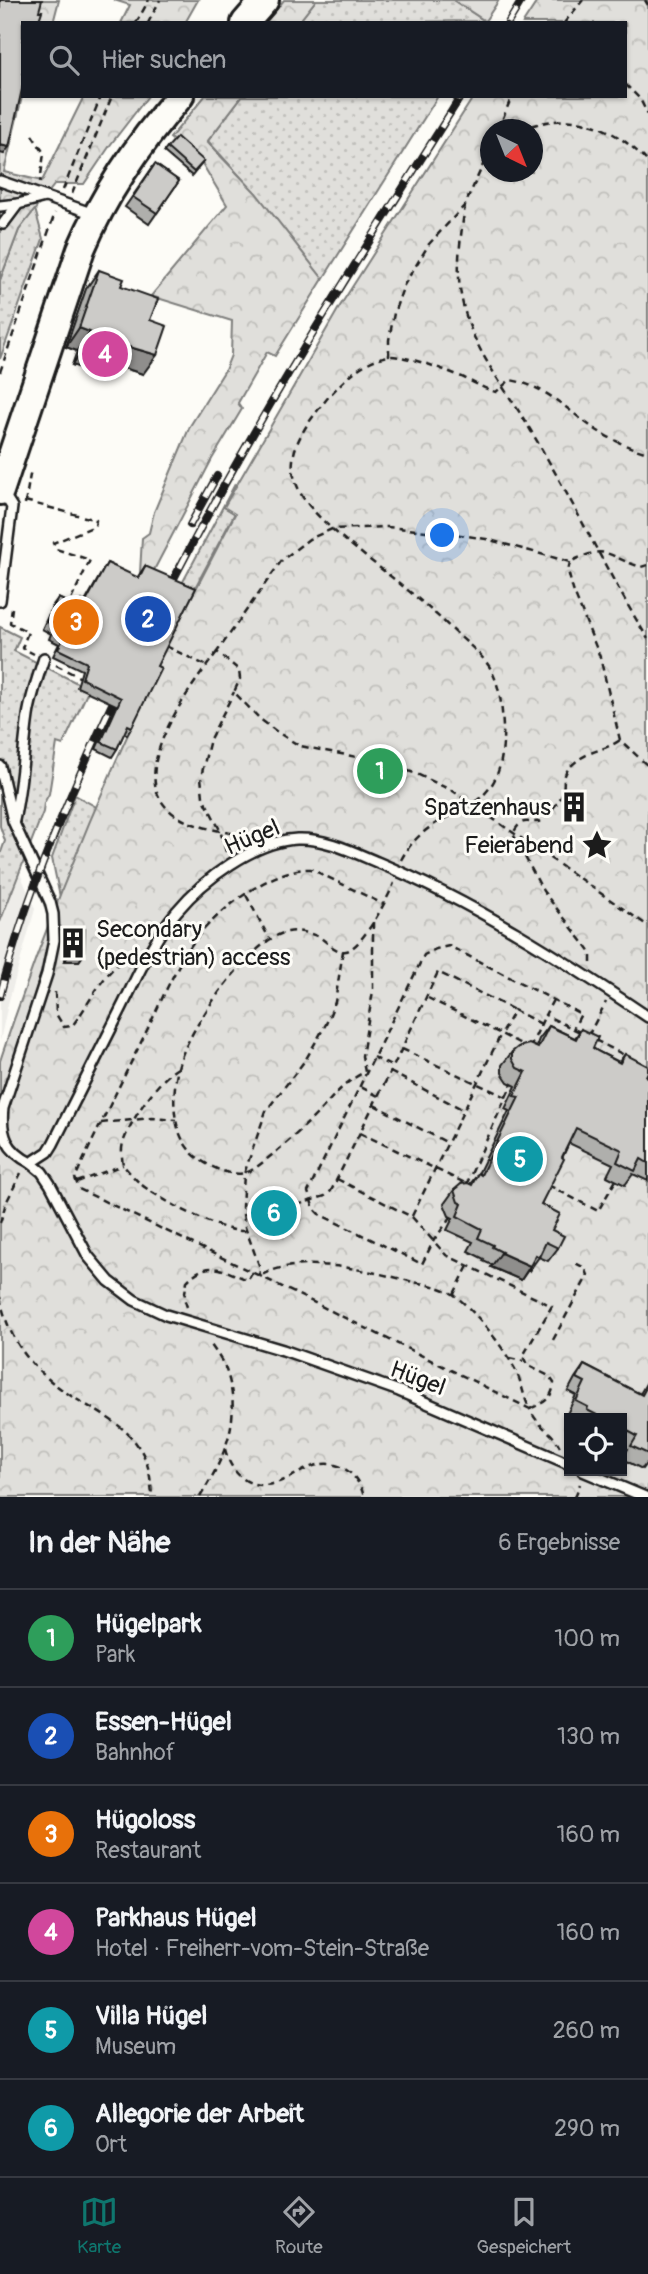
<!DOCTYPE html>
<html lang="de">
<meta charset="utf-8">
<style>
:root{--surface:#171b24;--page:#20242c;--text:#f1f3f6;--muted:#9ea1a6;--line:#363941;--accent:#0f766e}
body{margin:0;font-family:Pangolin,sans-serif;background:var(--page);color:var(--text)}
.controls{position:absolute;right:21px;bottom:21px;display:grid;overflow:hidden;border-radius:0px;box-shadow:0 2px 5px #0004}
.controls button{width:63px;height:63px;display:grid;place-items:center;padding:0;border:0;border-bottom:2px solid var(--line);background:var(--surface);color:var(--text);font:35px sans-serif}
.compass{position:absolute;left:480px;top:119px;width:63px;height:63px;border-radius:50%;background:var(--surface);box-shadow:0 2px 5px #0004;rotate:137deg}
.you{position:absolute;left:443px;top:536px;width:24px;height:24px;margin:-18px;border:5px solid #fff;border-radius:50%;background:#1a73e8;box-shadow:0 0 0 10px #1a73e833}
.badge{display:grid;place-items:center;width:46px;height:46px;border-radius:50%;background:var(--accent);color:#fff;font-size:23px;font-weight:700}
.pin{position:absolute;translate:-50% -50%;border:4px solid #fff;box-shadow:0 2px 7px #0006}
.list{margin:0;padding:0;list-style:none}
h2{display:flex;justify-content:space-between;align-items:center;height:91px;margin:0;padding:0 28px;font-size:30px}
h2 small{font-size:23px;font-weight:400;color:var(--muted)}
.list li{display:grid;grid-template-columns:46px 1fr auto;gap:21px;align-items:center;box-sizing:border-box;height:98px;padding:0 28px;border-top:2px solid var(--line)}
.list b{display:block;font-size:26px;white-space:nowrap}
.list p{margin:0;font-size:23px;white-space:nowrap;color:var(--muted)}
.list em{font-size:23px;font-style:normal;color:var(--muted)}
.icon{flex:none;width:38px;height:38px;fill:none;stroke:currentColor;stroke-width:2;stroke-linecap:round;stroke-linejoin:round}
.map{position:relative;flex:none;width:648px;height:1497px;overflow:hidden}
.search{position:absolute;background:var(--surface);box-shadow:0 2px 5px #0004;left:21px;right:21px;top:21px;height:77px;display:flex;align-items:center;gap:18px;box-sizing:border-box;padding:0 24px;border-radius:0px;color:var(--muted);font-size:26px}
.sheet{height:679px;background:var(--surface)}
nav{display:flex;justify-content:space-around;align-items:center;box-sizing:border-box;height:98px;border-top:2px solid var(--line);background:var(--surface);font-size:19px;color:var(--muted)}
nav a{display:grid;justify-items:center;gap:4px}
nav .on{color:var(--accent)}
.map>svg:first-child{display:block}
.built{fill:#eeede9}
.grass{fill:url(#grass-dots);stroke:#7e7e7c;stroke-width:2}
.forest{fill:url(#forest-crowns);stroke:#7e7e7c;stroke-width:2;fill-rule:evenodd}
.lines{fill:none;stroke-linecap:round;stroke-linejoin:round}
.service-casing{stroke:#1c1c1c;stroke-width:14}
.secondary-casing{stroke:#1c1c1c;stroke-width:32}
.path{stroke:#1c1c1c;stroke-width:2.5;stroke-dasharray:7 5;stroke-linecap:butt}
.service{stroke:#fdfcf7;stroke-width:9}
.secondary{stroke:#fdfcf7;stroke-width:26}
.rail-casing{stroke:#1c1c1c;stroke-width:8}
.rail{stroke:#fdfcf7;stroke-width:5;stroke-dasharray:16;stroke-linecap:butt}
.wall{fill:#afafac;stroke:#1c1c1c;stroke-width:2}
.shaded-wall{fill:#8f8e8c;stroke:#1c1c1c;stroke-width:2}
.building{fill:#cccbc8;stroke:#1c1c1c;stroke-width:2}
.labels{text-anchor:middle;stroke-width:6;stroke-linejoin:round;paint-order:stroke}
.poi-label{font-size:24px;fill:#1c1c1c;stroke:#fdfcf7;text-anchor:end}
.street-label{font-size:24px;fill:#1c1c1c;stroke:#fdfcf7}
</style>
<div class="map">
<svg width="648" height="1497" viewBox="0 0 648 1497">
<defs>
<pattern id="grass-dots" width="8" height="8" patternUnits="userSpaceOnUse" patternTransform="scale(1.75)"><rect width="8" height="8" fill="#e0dfdb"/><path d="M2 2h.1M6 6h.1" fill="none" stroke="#c0bfbb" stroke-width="1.8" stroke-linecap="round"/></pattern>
<pattern id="forest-crowns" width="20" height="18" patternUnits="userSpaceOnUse" patternTransform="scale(1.75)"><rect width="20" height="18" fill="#e0dfdb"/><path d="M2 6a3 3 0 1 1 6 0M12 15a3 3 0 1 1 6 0" fill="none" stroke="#c0bfbb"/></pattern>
</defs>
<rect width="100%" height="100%" fill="#fdfcf7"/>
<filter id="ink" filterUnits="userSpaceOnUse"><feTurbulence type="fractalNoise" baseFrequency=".0143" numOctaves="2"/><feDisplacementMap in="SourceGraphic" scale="14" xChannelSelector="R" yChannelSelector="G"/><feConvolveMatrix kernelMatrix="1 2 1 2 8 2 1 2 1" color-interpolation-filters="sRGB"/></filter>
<g filter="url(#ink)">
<path class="built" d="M19,871L35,909L8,1004L0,1041V922Z"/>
<g class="grass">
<path d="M316,0H453L485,21L298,23Z"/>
<path d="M242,96H438L323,279L256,194L208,141Z"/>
<path d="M35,209L43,239L0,359V280L19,230Z"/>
<path d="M235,484L237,485L224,507L235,513L190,597L178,591Z"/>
<path d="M0,627L20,637L14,651L89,689L63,745L57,743L49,794L44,803L43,812L0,922V855L5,841L0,826Z"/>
<path d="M75,795L98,808L60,897L52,858Z"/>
</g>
<g class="forest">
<path d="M0,0H59L53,23H23V93L4,172L42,181L84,96H148L111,144L84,184H55L19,230L0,280Z"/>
<path d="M114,0H198L185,23H121L130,5Z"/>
<path d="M284,0H316L298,23H265Z"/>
<path d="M453,0H499L485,21Z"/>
<path d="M538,0H648V1497H0V1061C43,930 96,800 155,676L152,673L235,514L224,507L340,306L474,96H625V23H523ZM490,130H532V172H490ZM569,1418H622V1471H569Z"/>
<path d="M205,96H242L207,142L256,193L323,279L275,356L267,352L238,403L242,409L212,459L153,572L140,573L142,538L149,533L154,512L190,426L225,370L231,355L232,321L151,296L227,205L203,165L170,138Z"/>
</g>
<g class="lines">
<g class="service-casing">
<g id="service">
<path d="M0,181L94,214"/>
<path d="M0,206L18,204L45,197"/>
<path d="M3,224L18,204"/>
<path d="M0,601L12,507L3,493"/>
<path d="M0,766L13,821L50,902L53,914L54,940L47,974L3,1108C0,1135 7,1151 31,1163L48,1152L53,1144C76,1099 99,1053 122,1007C138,975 153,939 177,911C203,880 254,841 297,839C325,838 351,851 377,862C473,902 562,959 648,1017"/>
<path d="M14,820C22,785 23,751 28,716C31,696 38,677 44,658"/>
<path d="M31,1163L42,1172L50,1184L88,1256L109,1281L134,1300L166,1315L283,1350L399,1391L569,1464"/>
<path d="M583,1471L645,1497"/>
</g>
</g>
<g class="secondary-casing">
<g id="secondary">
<path d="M245,23L265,0"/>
<path d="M0,491L81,249C105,192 139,143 180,96"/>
</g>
</g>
<g class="path">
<path d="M645,0L648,5"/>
<path d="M136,23L149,0"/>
<path d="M148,23L160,0"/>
<path d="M564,23L583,0"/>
<path d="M625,84L640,99L648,115"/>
<path d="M498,130L512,96"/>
<path d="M520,130C570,109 612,124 648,162"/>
<path d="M32,135L44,153L40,183"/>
<path d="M63,190L101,96"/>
<path d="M72,194L112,96"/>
<path d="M465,205C461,236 455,269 462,300C472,350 506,388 531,431C572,499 606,571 648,639"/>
<path d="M389,356V340L394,313L404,285L429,244L465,205L490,149"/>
<path d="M0,372L55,213"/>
<path d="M25,501L96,520L95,526L53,543L56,549L90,560L68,606"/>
<path d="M25,504L31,469"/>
<path d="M570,562L568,571L573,590L600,657L620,740L648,766"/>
<path d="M648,565L641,567C605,556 609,543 570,562L486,539L455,534L387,527L332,529L309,539L282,560L217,652L239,670L240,679L234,692L260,719L277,732L300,746L382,762L417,774L453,791L648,926"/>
<path d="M12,608L10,623L28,632L22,648L34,654"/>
<path d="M166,646L207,666"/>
<path d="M217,652C192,686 125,770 169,810C189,829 225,830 251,838"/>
<path d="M56,665L81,678"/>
<path d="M226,852L220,830L203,797L201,777L210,739L234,692"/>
<path d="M401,860C436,794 507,829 503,727C502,707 500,684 489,666C480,653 467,643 455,632C427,605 397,581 366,557C345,540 321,522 304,499C297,488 291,473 293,460C295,438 313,416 326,400C341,382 366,357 391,356C407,356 446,370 462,377C473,382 484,389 496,392L510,380C543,385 563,406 589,425C607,438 627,447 648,453"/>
<path d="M246,895L269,938"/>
<path d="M373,922V991L362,1056L365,1072C344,1082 334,1096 318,1113C302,1129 285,1145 267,1159C261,1164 252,1171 245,1173C228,1177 203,1164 192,1153C171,1131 172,1095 178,1068C185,1033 252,936 288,932C298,930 310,933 319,937C328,942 335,953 346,951C362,948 388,898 394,883"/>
<path d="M343,951L335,1002L326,1024L306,1059L266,1111L244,1174L242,1207L245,1227L259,1265L260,1276L530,1409C538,1428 552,1430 560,1447"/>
<path d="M591,963V953L586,946L543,891L513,834C522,815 527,825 542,821C548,813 558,804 562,795C566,783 560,776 572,765C589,749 605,751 620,740"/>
<path d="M55,992L56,1014L64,1027L72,1026C92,1001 104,967 135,953"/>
<path d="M428,998L501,1034L514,1010L541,1024"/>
<path d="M553,1000L545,1015L580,1032"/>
<path d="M588,1036L606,1002"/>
<path d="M595,1040L626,1056"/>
<path d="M530,1048L545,1015"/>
<path d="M402,1049L506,1097L467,1183"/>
<path d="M373,1057L393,1067L438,972L514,1010"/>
<path d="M178,1068C157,1080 130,1121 123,1143C121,1150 122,1159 123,1165C130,1173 137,1182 146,1188C165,1202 223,1233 245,1231"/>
<path d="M390,1072L464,1110"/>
<path d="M378,1096L391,1071"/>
<path d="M506,1097L512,1084"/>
<path d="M374,1105L448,1143"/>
<path d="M101,1123L152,1118L176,1120"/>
<path d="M360,1133L467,1184"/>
<path d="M337,1179L412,1217L446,1255L552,1306L523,1356L527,1365L549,1376L554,1383C552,1400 544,1402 530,1409C523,1397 522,1382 515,1369C501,1344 480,1317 458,1298C446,1287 428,1285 413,1282C371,1271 299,1253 260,1276L79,1189L75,1178C99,1126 125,1075 150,1024C164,995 179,959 199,935C222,907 275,867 311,869L383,904"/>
<path d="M77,1182L123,1165"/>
<path d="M548,1185L598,1211L616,1180"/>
<path d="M285,1209L325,1196L331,1191L378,1096L359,1086"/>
<path d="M412,1216L501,1034L527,1047"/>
<path d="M451,1217L434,1240L422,1264L319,1214L314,1209L308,1192L424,955L436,949L449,946L581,1014L573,1029"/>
<path d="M0,1223L6,1203L21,1173"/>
<path d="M454,1294L468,1266"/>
<path d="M0,1297C9,1347 41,1379 83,1403C103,1415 125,1426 138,1446C149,1461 151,1479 152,1497"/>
<path d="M187,1307L184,1298L187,1281C209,1258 224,1271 248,1280L253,1272"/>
<path d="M553,1340L588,1275L585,1268L573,1262"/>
<path d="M509,1358L523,1361"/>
<path d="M225,1449C231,1474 249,1491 276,1483C289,1479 299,1472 311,1467C336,1457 358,1472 364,1497"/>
<path d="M200,1497C225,1457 243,1417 226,1370C222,1360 215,1351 209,1342"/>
<path d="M575,1497L580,1484"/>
</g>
<use href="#service" class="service"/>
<use href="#secondary" class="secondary"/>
<g class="rail-casing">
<g id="rail">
<path d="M508,23L522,0"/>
<path d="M190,525L217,476"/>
<path d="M165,596C253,423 357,260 461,96"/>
<path d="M0,996C27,890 73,786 120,687"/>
</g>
</g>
<use href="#rail" class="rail"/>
</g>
<g class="wall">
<path d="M167,148L204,161L192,176L164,152Z"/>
<path d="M155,164L179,181L149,224L125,207Z"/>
<path d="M99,270L121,286L150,320L143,374L117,366L109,377L72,365L77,351L66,347L86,289Z"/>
<path d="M107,563L137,578L145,566L157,666L132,727L127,735L124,733L117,749L112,757L96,749L116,705L77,687L82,670L53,656L59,644L49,639L51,634L42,629L53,605L58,598L77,607L81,600L85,602Z"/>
<path d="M71,929L84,954L79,961H65L66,936Z"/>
<path d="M549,1026L575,1038L581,1029L593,1048L597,1051L619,1062L625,1054L648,1077V1181L633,1174L625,1185L607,1176L613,1164L569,1143L541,1204L552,1230L558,1248L548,1261L539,1257L529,1271L528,1270L521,1280L491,1267L492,1265L483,1261L484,1259L468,1251L473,1242L447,1230L453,1218L449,1216L444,1204L454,1190L470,1184L478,1174L509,1111L505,1109L516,1086L508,1082L502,1073V1065L512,1052L536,1047L539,1039Z"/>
<path d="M584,1365L640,1394L648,1380V1461L642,1469L622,1459L628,1449L622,1446V1418H575L567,1414L576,1395L568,1391L575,1378Z"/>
</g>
<g class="shaded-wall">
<path d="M0,145L9,147L4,154L0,153Z"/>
<path d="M79,328L90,332L77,351L66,347Z"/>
<path d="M85,346H126L157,355L143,374L117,366L109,377L72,365Z"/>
<path d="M70,953L84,954L79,961H65Z"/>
<path d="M501,1253L530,1266L521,1280L491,1267Z"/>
</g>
<g class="building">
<path d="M0,0H42L39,11H42L38,23H23V85L9,147L0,145Z"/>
<path d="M177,137L204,161L194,172L167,148Z"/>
<path d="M155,164L179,181L157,213L133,197Z"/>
<path d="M99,270L124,279L121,286L158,299L150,320L167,326L157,355L126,346L122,358L85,346L90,332L79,328Z"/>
<path d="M107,563L139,578L145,566L196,588L157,666L161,668L132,727L128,725L117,749L101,742L121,698L82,679L87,663L58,649L64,637L54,632L56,626L47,622L58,598L78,607L81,600L86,602Z"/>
<path d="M71,929H85L84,954L70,953Z"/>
<path d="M549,1026L576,1039L581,1029L598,1037L593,1048L597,1051L620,1063L625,1054L648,1066V1072L646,1076L648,1077V1163L641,1159L635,1171L617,1162L622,1150L576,1128L562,1157L564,1159L541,1204L560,1214L552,1230L564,1236L558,1248L546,1242L539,1257L536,1255L530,1266L501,1253L502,1252L492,1247L493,1245L478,1238L482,1229L457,1216L462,1204L458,1202L454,1190L461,1184L468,1183L472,1185L478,1173L481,1175L519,1097L514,1096L526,1072L517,1068L512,1059V1052L518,1047L529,1044L538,1048Z"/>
<path d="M584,1365L642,1395L648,1384V1454L631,1446L637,1436L622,1428V1418H600L596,1416L597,1415L587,1410L588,1407L576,1401L585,1382L577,1378Z"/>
</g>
</g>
<defs>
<g id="building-bare" transform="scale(2.415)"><path d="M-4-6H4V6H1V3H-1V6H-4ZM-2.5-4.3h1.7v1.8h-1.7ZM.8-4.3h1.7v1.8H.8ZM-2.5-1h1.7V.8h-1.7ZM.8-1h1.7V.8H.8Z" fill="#1c1c1c" stroke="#fdfcf7" stroke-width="2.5" paint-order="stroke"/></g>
<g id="sight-bare" transform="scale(2.415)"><path d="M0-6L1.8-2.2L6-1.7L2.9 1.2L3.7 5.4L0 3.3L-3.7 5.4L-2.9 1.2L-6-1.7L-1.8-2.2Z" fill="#1c1c1c" stroke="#fdfcf7" stroke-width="2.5" paint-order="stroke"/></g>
</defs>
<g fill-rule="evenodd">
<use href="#building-bare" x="574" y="807"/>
<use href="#sight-bare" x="597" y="845"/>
<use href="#building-bare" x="73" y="943"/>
</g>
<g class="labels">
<g class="poi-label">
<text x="551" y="815">Spatzenhaus</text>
<text x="574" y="853">Feierabend</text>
<text x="96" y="937" text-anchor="start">Secondary<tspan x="96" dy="28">(pedestrian) access</tspan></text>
</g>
<g class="street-label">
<text transform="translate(252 837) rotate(-23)" y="8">Hügel</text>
<text transform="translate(418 1378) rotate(21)" y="8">Hügel</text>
</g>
</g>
</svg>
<div class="controls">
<button><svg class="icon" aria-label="locate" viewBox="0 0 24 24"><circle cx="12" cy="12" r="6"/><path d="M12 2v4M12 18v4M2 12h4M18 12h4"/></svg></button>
</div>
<svg class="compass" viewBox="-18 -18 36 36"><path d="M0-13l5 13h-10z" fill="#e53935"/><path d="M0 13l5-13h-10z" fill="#9ea1a6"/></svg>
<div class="you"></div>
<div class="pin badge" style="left:380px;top:771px;background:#2e9e5b">1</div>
<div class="pin badge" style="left:148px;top:619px;background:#1a4fb4">2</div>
<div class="pin badge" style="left:76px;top:622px;background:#e8710a">3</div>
<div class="pin badge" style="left:105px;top:354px;background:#d1479c">4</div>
<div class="pin badge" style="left:520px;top:1159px;background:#0f9aa8">5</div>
<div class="pin badge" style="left:274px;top:1213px;background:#0f9aa8">6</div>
<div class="search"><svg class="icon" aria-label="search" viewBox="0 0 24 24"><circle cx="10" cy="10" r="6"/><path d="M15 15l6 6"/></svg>Hier suchen</div>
</div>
<section class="sheet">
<h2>In der Nähe<small>6 Ergebnisse</small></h2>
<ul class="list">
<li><span class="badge" style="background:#2e9e5b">1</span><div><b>Hügelpark</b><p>Park</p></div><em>100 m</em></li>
<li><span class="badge" style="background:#1a4fb4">2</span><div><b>Essen-Hügel</b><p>Bahnhof</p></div><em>130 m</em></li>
<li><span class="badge" style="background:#e8710a">3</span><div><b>Hügoloss</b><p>Restaurant</p></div><em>160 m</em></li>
<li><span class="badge" style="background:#d1479c">4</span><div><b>Parkhaus Hügel</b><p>Hotel · Freiherr-vom-Stein-Straße</p></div><em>160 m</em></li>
<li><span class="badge" style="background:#0f9aa8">5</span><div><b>Villa Hügel</b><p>Museum</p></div><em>260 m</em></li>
<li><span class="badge" style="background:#0f9aa8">6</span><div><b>Allegorie der Arbeit</b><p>Ort</p></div><em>290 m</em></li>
</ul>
</section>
<nav>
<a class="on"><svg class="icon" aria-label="map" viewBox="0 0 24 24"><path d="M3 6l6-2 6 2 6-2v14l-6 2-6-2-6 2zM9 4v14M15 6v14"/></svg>Karte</a>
<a><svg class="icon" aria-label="directions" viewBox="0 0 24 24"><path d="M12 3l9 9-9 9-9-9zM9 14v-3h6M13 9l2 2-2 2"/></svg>Route</a>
<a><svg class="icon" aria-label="saved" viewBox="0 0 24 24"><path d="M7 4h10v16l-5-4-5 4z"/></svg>Gespeichert</a>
</nav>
